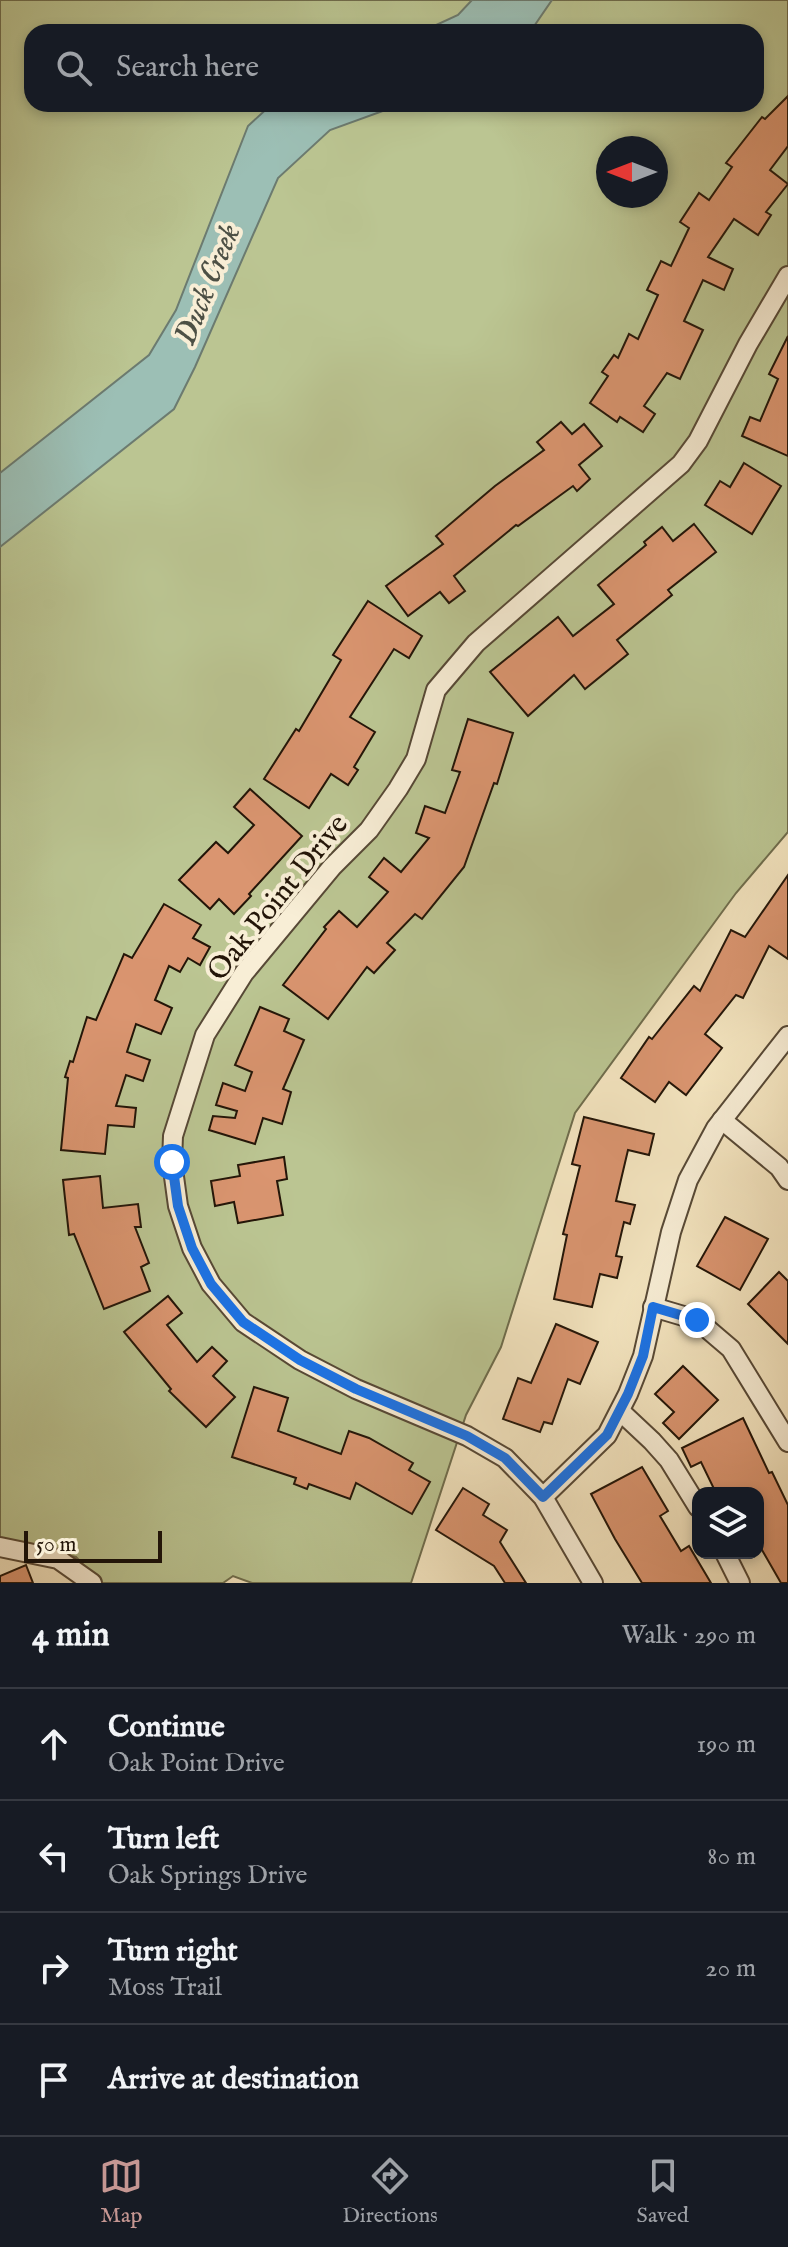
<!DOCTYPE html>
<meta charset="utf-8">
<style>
:root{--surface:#171b24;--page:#20242c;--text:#f1f3f6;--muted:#9ea1a6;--line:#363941;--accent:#c59692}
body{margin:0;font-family:"IM FELL English",serif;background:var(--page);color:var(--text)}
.controls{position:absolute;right:24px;bottom:24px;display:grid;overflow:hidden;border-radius:16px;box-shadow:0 4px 12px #0003}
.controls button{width:72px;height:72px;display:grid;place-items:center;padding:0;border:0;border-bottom:2px solid var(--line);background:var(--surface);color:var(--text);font:40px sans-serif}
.compass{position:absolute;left:596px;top:136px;width:72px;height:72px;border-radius:50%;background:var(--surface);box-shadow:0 4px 12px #0003;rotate:270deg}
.scale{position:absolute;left:24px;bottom:20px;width:138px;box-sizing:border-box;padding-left:8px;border:4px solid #231508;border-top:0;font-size:22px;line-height:28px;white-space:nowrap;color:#231508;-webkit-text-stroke:6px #f8eed6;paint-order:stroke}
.stop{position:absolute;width:24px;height:24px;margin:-18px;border:6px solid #1a73e8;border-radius:50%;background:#fff}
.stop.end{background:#1a73e8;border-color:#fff;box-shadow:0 2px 8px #0008}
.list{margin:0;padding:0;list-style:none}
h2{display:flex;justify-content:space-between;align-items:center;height:104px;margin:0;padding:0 32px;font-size:34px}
h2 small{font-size:26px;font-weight:400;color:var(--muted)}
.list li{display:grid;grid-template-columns:52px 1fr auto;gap:24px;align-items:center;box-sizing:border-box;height:112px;padding:0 32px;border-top:2px solid var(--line)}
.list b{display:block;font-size:30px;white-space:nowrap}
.list p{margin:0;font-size:26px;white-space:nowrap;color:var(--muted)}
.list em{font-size:26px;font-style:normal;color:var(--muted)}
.icon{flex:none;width:44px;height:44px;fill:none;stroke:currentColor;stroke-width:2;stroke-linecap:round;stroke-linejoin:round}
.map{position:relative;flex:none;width:788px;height:1583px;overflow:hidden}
.search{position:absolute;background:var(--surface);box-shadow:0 4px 12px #0003;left:24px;right:24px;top:24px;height:88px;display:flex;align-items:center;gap:20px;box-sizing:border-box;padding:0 28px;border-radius:24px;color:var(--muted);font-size:30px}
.sheet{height:552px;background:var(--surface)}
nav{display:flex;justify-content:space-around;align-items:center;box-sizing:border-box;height:112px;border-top:2px solid var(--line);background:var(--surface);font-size:22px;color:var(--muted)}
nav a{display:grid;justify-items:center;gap:4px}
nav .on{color:var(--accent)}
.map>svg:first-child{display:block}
.green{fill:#bbc592;stroke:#6f6d4d;stroke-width:2;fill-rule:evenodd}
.water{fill:#9cbfb5;stroke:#6c7b70;stroke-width:2}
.building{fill:#da9570;stroke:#231508;stroke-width:2}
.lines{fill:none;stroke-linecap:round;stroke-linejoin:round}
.minor-casing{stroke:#574936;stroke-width:22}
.minor{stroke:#f8eed6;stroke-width:18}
.route{stroke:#1a73e8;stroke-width:10}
.labels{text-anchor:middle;stroke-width:8;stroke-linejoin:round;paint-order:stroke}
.street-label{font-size:30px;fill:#231508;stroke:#f8eed6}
.water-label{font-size:32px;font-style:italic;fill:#4d5045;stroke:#f8eed6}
</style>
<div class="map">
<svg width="788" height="1583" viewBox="0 0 788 1583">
<rect width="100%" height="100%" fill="#f4e5c0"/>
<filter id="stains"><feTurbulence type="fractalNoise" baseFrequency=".0025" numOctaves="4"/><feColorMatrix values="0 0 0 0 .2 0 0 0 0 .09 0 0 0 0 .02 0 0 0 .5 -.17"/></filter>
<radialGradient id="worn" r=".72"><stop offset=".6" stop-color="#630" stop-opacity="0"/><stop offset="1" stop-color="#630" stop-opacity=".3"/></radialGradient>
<path class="green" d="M0,0H788V832L736,893L575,1113L501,1347L466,1415L411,1583H252L233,1576L223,1583H100L76,1557L0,1542ZM32,32H756V104H32ZM608,148H656V196H608Z"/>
<g class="water">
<path d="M472,0H552L530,32H421L458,15Z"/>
<path d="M272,104H402L330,130L278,178L195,367L174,409L0,547V473L149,355L176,310L248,126Z"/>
</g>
<g class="building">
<path d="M788,96V146L770,170L788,184L766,212L771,215L758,235L734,219L708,257L733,269L724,290L703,280L684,321L703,330L680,379L667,373L644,406L655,414L643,432L620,417L617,422L590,403L608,376L602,372L614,355L618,358L629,334L638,339L658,295L647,290L661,261L671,266L689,228L680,222L699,193L709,200L732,167L726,163L762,117L765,119Z"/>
<path d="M788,336V456L742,436L750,417L760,421L778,379L769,374Z"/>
<path d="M561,422L572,434L584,424L602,446L579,465L590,479L577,491L573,486L518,526L516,525L454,576L465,591L449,603L440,592L408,616L386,586L443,544L436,536L495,486L544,450L537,442Z"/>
<path d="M744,463L781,486L752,534L705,505L720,481L730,487Z"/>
<path d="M694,524L716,552L668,590L672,595L617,640L628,654L585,689L574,675L528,716L490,672L558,617L573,636L614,604L598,585L646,545L644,542L662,527L673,541Z"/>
<path d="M368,601L422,636L409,658L394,649L350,717L375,732L354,767L358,770L348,785L331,774L309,808L264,779L296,729L299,731L341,660L333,655Z"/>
<path d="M468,719L513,733L497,784L494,783L464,867L422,919L415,914L387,943L395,950L374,973L367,967L328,1019L283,985L326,929L324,927L339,911L357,927L388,892L369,877L384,858L401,872L429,838L416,833L425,806L445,813L460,772L452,770Z"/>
<path d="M250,789L302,836L249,894L251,896L234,914L219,899L210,909L179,880L216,842L228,853L254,825L234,807Z"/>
<path d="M788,875V959L769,946L743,998L736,995L705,1034L722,1048L686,1095L669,1082L655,1102L621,1078L649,1037L652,1039L694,986L700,991L731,930L745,937Z"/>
<path d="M164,904L201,925L193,938L210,947L200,965L188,958L180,972L169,966L155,1000L172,1008L161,1034L136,1024L127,1052L150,1060L143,1081L126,1075L116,1106L136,1108L134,1127L108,1125L105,1154L61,1150L68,1078L65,1077L70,1061L73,1062L87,1017L96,1020L124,954L132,958Z"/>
<path d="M260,1007L289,1019L284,1031L304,1040L283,1089L291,1092L282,1124L263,1118L255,1144L209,1130L213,1116L235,1118L237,1111L216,1105L223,1083L245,1091L252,1072L235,1065Z"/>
<path d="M584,1117L654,1134L649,1155L628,1150L616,1201L635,1205L630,1224L624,1222L616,1256L622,1257L617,1278L600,1274L592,1307L554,1299L567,1235L563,1234L580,1166L572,1164Z"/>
<path d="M284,1157L287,1179L277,1181L283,1215L238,1223L234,1202L215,1206L211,1181L240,1176L238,1165Z"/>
<path d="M100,1176L103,1208L138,1204L141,1227H135L149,1263L141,1267L150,1291L104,1309L74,1234L69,1235L63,1180Z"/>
<path d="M725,1217L768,1239L740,1290L697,1266Z"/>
<path d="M779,1272L788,1281V1344L748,1304Z"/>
<path d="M168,1296L182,1313L167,1325L197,1362L212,1347L227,1361L213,1376L235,1397L206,1427L169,1391L171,1389L124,1332Z"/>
<path d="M556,1324L598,1342L580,1384L568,1379L552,1424L544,1422L540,1432L503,1419L518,1378L531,1383Z"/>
<path d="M683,1366L718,1400L679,1439L663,1423L674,1412L655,1394Z"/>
<path d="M254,1387L288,1398L278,1431L341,1454L349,1431L369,1438L413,1463L409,1470L430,1482L412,1514L356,1483L350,1499L309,1484L307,1489L294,1484L296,1478L232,1457Z"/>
<path d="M743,1418L769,1473L772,1472L788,1505V1583H781L758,1543V1493H716L701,1462L691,1467L682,1448Z"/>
<path d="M642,1467L668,1511L660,1516L681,1551L689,1546L711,1583H642L615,1539L591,1494Z"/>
<path d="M463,1488L489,1504L483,1515L507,1530L500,1542L526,1583H505L494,1566L436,1530Z"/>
<path d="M26,1565L33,1583H0V1576Z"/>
</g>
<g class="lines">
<g class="minor-casing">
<g id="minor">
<path d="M722,1120L779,1167L788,1180"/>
<path d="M653,1307L697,1320L731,1349L788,1442"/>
<path d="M620,1411L652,1441L669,1460L698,1507"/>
<path d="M543,1497L607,1435L628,1394L643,1356L671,1232L688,1180L716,1128L788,1036"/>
<path d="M0,1547L58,1559L92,1583"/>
<path d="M725,1553L740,1583"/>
<path d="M593,1583L543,1497L505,1458L467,1436L356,1389L300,1360L243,1322L211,1284L192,1248L178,1206L172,1162L173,1136L205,1035L244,973L332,867L369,830L398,789L416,759L436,690L476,643L681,464L698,441L748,344L788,276"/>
</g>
</g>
<use href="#minor" class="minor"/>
</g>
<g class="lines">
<path class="route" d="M172,1162L178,1206L192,1248L211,1284L243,1322L300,1360L356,1389L467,1436L505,1458L543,1497L607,1435L628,1394L643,1356L653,1307L697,1320"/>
</g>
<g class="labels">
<g class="street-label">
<text transform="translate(277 897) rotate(-51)" y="10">Oak Point Drive</text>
</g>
<g class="water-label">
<text transform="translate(206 284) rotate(-68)" y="11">Duck Creek</text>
</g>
</g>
<rect width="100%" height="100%" filter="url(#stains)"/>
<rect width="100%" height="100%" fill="url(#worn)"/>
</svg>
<div class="controls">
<button><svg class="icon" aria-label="layers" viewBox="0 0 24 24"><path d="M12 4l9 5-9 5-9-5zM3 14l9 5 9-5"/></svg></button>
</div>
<svg class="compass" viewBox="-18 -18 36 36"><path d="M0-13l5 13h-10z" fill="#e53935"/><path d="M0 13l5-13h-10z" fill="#9ea1a6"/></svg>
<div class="scale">50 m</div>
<div class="stop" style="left:172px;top:1162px"></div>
<div class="stop end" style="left:697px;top:1320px"></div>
<div class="search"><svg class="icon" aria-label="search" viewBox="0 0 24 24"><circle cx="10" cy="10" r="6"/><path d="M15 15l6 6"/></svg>Search here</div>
</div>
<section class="sheet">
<h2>4 min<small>Walk · 290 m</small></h2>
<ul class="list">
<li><svg class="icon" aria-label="ahead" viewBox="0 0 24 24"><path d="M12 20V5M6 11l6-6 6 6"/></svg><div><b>Continue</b><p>Oak Point Drive</p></div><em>190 m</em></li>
<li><svg class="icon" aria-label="left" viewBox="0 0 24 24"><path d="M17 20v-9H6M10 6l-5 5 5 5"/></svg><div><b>Turn left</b><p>Oak Springs Drive</p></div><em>80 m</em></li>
<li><svg class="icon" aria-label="right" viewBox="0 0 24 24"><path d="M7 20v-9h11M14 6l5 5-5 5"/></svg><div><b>Turn right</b><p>Moss Trail</p></div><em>20 m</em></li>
<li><svg class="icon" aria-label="arrive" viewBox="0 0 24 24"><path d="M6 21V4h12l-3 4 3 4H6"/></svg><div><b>Arrive at destination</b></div></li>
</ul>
</section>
<nav>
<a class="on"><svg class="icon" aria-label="map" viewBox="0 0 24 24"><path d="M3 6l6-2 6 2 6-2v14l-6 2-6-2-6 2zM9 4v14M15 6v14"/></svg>Map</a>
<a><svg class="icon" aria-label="directions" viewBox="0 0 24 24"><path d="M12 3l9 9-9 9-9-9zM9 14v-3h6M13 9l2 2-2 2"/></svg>Directions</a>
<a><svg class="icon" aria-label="saved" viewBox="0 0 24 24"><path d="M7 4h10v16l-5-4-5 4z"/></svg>Saved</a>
</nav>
